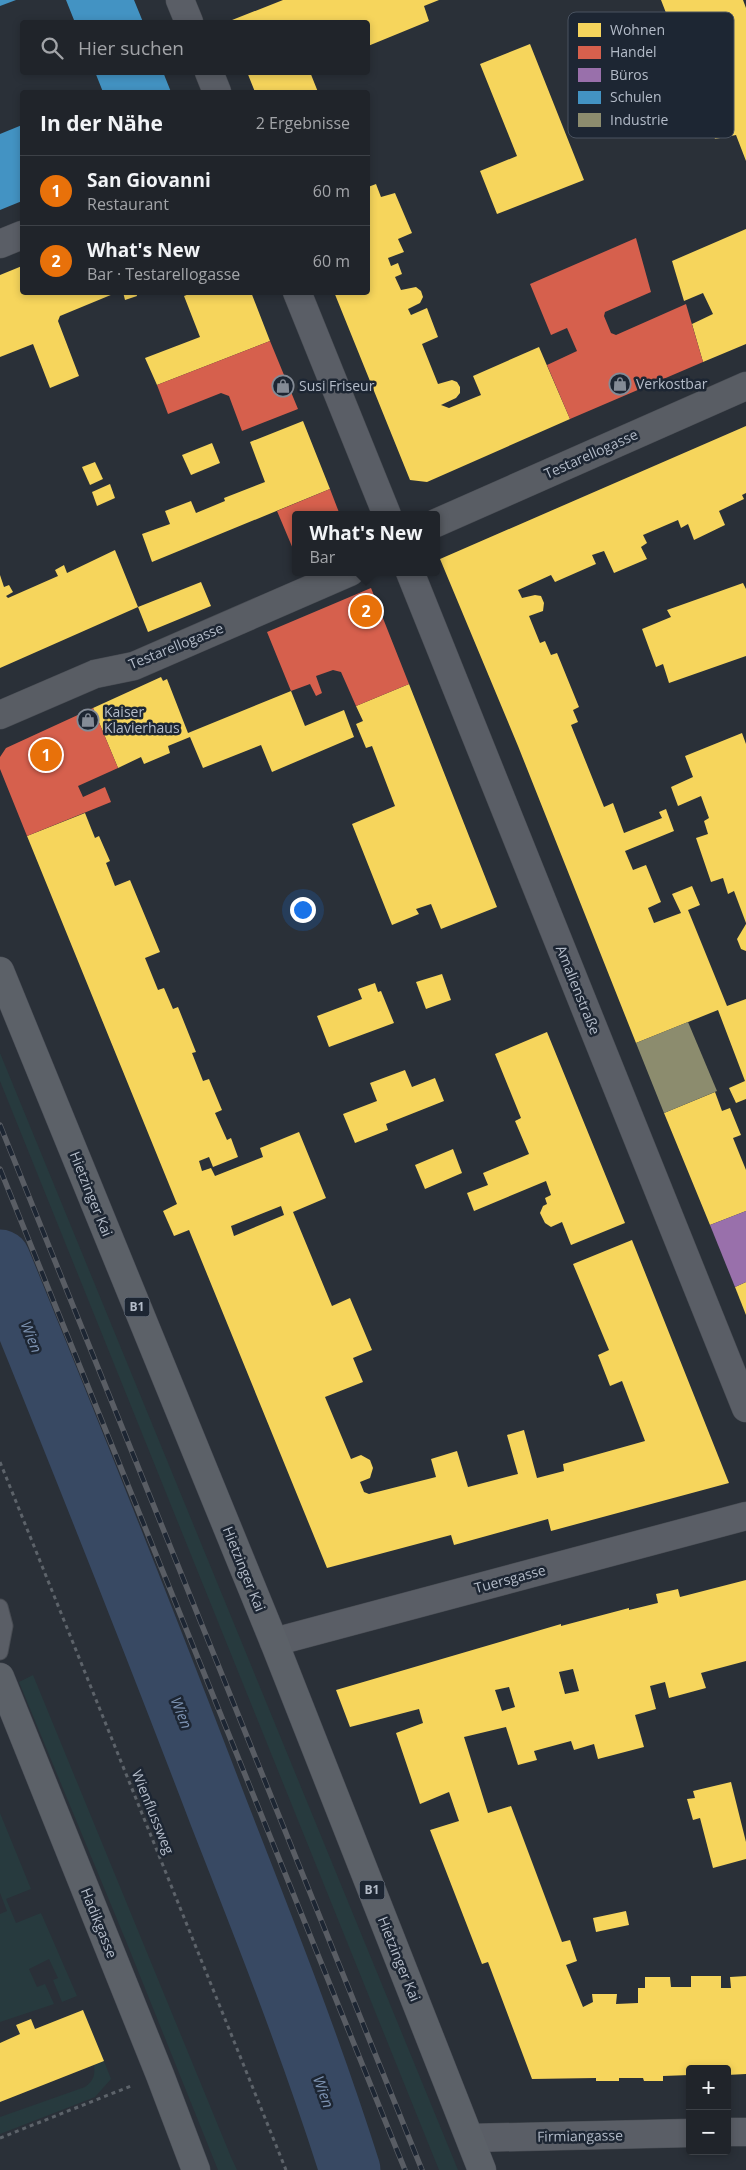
<!DOCTYPE html>
<html lang="de">
<meta charset="utf-8">
<style>
:root{--surface:#20242a;--page:#282c32;--text:#f1f3f6;--muted:#a2a4a8;--line:#3d4147;--accent:#8c9099}
body{margin:0;font-family:"Open Sans",sans-serif;background:var(--page);color:var(--text)}
.controls{position:absolute;right:15px;bottom:15px;display:grid;overflow:hidden;border-radius:5px;box-shadow:0 2px 8px #0003}
.controls button{width:45px;height:45px;display:grid;place-items:center;padding:0;border:0;border-bottom:1px solid var(--line);background:var(--surface);color:var(--text);font:25px sans-serif}
.you{position:absolute;left:302px;top:909px;width:18px;height:18px;margin:-12px;border:4px solid #fff;border-radius:50%;background:#1a73e8;box-shadow:0 0 0 8px #1a73e833}
.badge{display:grid;place-items:center;width:32px;height:32px;border-radius:50%;background:var(--accent);color:#fff;font-size:16px;font-weight:700}
.pin{position:absolute;translate:-50% -50%;border:2px solid #fff;box-shadow:0 1px 5px #0006}
.popup{position:absolute;left:292px;top:511px;width:148px;height:65px;box-sizing:border-box;display:grid;place-content:center;border-radius:5px;background:var(--surface);filter:drop-shadow(0 1px 4px #0005);font-size:16px;white-space:nowrap;color:var(--muted)}
.popup b{font-size:19px;color:var(--text)}
.popup::after{content:'';position:absolute;left:50%;top:100%;margin-left:-10px;border:10px solid transparent;border-top-color:var(--surface)}
.list{margin:0;padding:0;list-style:none}
h2{display:flex;justify-content:space-between;align-items:center;height:65px;margin:0;padding:0 20px;font-size:21px}
h2 small{font-size:16px;font-weight:400;color:var(--muted)}
.list li{display:grid;grid-template-columns:32px 1fr auto;gap:15px;align-items:center;box-sizing:border-box;height:70px;padding:0 20px;border-top:1px solid var(--line)}
.list b{display:block;font-size:19px;white-space:nowrap}
.list p{margin:0;font-size:16px;white-space:nowrap;color:var(--muted)}
.list em{font-size:16px;font-style:normal;color:var(--muted)}
.icon{flex:none;width:28px;height:28px;fill:none;stroke:currentColor;stroke-width:2;stroke-linecap:round;stroke-linejoin:round}
.map{position:relative;flex:none;width:746px;height:2170px;overflow:hidden}
.search{position:absolute;background:var(--surface);box-shadow:0 2px 8px #0003;left:20px;top:20px;width:350px;height:55px;display:flex;align-items:center;gap:12px;box-sizing:border-box;padding:0 18px;border-radius:5px;color:var(--muted);font-size:19px}
.panel{position:absolute;background:var(--surface);box-shadow:0 2px 8px #0003;left:20px;top:90px;width:350px;height:205px;border-radius:5px}
.map>svg:first-child{display:block}
.green{fill:#273a3e}
.homes{fill:#f6d55c;fill-rule:evenodd}
.shops{fill:#d6604d}
.offices{fill:#9970ab}
.schools{fill:#4393c3}
.industry{fill:#8c8c6e}
.lines{fill:none;stroke-linecap:round;stroke-linejoin:round}
.river{stroke:#384963;stroke-width:61}
.lane-casing{stroke:#484c53;stroke-width:17}
.street-casing{stroke:#484c53;stroke-width:29}
.secondary-casing{stroke:#484c53;stroke-width:29}
.primary-casing{stroke:#484c55;stroke-width:29}
.path{stroke:#5d636a;stroke-width:3;stroke-dasharray:4 4;stroke-linecap:butt}
.lane{stroke:#5a5e66;stroke-width:15}
.street{stroke:#5a5e66;stroke-width:28}
.secondary{stroke:#595d64;stroke-width:28}
.primary{stroke:#5c6168;stroke-width:28}
.rail-casing{stroke:#595d64;stroke-width:5.5}
.rail{stroke:#1d2633;stroke-width:4;stroke-dasharray:11;stroke-linecap:butt}
.labels{text-anchor:middle;stroke-width:5;stroke-linejoin:round;paint-order:stroke}
.shield{fill:#1d2633;stroke:#878f9c;stroke-width:1}
.shield-label{font-size:12px;font-weight:bold;fill:#b4bcc9}
.poi-label{font-size:14px;fill:#b4bcc9;stroke:#1d2633;text-anchor:start}
.street-label{font-size:14px;fill:#b4bcc9;stroke:#1d2633}
.water-label{font-size:15px;font-style:italic;fill:#7c92b1;stroke:#1d2633}
.key{fill:#1d2633;stroke:#4a5360;stroke-width:1}
.key-label{font-size:14px;fill:#b4bcc9}
</style>
<div class="map">
<svg width="746" height="2170" viewBox="0 0 746 2170">
<rect width="100%" height="100%" fill="#2a3038"/>
<g class="green">
<path d="M0,1053L458,2170H439L0,1081Z"/>
<path d="M33,1675L231,2157L237,2170H218L126,1941L19,1682Z"/>
<path d="M0,1813L31,1889L6,1899L16,1923L41,1913L77,1996L62,2002L53,1980L58,1978L49,1959L29,1969L37,1987L45,1984L54,2004L0,2022V1914L7,1911L0,1893Z"/>
<path d="M104,2061L111,2079L95,2097L0,2134V2117L85,2087C94,2080 95,2076 94,2065Z"/>
</g>
<g class="homes">
<path d="M283,0H439L424,6L429,21L368,46V22H227Z"/>
<path d="M661,0H743L746,8V161L736,135L715,139Z"/>
<path d="M530,44L584,180L497,214L480,171L517,156L480,64Z"/>
<path d="M247,72H310L318,92H255Z"/>
<path d="M376,184L381,197L395,193L412,233L398,239L404,252L388,258L391,266L398,263L402,274L395,277L401,290L416,287L421,291L423,297L420,303L408,309L411,315L427,308L438,337L422,344L438,384L452,380L457,382L460,387V393L456,398L441,405L449,408L481,395L473,376L539,347L570,419L427,482L410,480L334,292H368V187Z"/>
<path d="M746,229V344L703,362L692,324L713,314L703,293L684,301L672,261Z"/>
<path d="M22,266V292H118L60,316L58,321L79,376L50,388L33,344L0,357V275Z"/>
<path d="M123,292H136L137,296L125,300Z"/>
<path d="M188,292H251L270,341L157,385L145,358L200,337L184,296L189,294Z"/>
<path d="M303,421L330,489L152,562L142,534L170,524L165,511L191,501L196,513L225,501L224,498L265,482L250,442Z"/>
<path d="M746,426V493L742,495L744,499L719,511L725,525L694,540L688,524L681,528L678,520L643,535L647,543L641,547L647,559L614,573L604,551L592,555L596,564L555,582L551,575L518,590L522,598L535,595L541,596L544,603L543,611L529,616L540,643L545,641L551,655L557,653L579,707L573,710L578,722L571,725L604,807L613,803L624,833L662,818L659,812L666,809L674,831L625,851L633,870L646,865L661,902L648,908L654,923L681,913L672,894L692,886L700,905L688,910L727,1006L746,999V1099L736,1103L729,1088L745,1081L718,1010L636,1043L518,746L440,559Z"/>
<path d="M212,443L220,463L191,475L182,455Z"/>
<path d="M95,462L103,479L90,485L82,467Z"/>
<path d="M110,484L115,498L97,506L92,492Z"/>
<path d="M115,550L138,607L201,582L211,606L148,632L138,607L0,668V575L4,587L9,585L13,592L6,596L8,598L58,576L55,570L64,565L67,573Z"/>
<path d="M743,583L746,589V656L669,683L663,664L656,667L642,629L671,617L667,610Z"/>
<path d="M161,677L163,681L167,679L188,733L291,691L305,726L344,710L354,737L272,772L261,745L203,768L190,737L168,746L170,753L144,764L141,757L118,768L93,708Z"/>
<path d="M409,684L497,907L441,929L431,904L416,909L419,914L392,925L352,824L395,806L372,746L366,748L356,724L363,721L356,706Z"/>
<path d="M742,733L746,744V923L734,891L728,894L723,878L711,882L696,838L708,834L704,821L709,818L701,796L678,806L671,787L693,777L685,756Z"/>
<path d="M85,813L95,838L99,836L110,861L106,863L115,886L130,880L160,952L145,958L158,990L164,988L173,1009L178,1007L196,1052L192,1053L203,1081L209,1079L222,1110L215,1113L227,1140L231,1138L238,1157L213,1167L209,1157L199,1161L202,1171L211,1168L215,1176L263,1157L260,1148L299,1132L326,1198L293,1212L332,1306L350,1298L372,1350L353,1358L363,1382L325,1397L351,1459L361,1455L370,1460L373,1468L370,1478L360,1482L364,1492L369,1494L436,1477L431,1459L457,1451L468,1487L518,1474L507,1435L524,1430L537,1478L564,1471L563,1464L645,1441L622,1381L610,1386L598,1355L609,1350L573,1264L632,1240L729,1483L551,1531L548,1519L454,1545L451,1535L327,1568L189,1230L174,1236L163,1211L177,1204L27,836ZM281,1206L284,1215L234,1236L231,1226Z"/>
<path d="M746,924V951L741,949L737,939Z"/>
<path d="M442,974L451,1000L426,1009L416,982Z"/>
<path d="M375,983L378,992L381,991L394,1023L329,1047L317,1016L362,999L358,989Z"/>
<path d="M547,1032L625,1223L571,1245L562,1222L551,1227L545,1223L540,1213L543,1206L547,1204L545,1198L551,1195L546,1181L474,1211L467,1193L488,1185L483,1173L529,1154L515,1121L521,1118L495,1054Z"/>
<path d="M405,1070L412,1087L435,1078L444,1101L386,1124L388,1130L355,1143L343,1114L377,1101L370,1083Z"/>
<path d="M715,1092L722,1111L730,1108L741,1135L733,1138L746,1170V1211L710,1225L664,1113Z"/>
<path d="M453,1149L462,1173L425,1189L415,1165Z"/>
<path d="M746,1282V1315L735,1287Z"/>
<path d="M746,1580V1661L701,1673L706,1688L669,1698L665,1682L650,1686L656,1709L635,1715L644,1747L598,1759L594,1744L574,1750L571,1741L534,1751L537,1760L518,1765L506,1727L464,1737L488,1813L511,1806L562,1942L570,1940L577,1961L566,1965L583,2007L593,2002L592,1994H617L616,2004L638,2003V1988H645V1977H670L671,1987H691V1976H721V1988H731L730,1977L746,1976V2074L727,2075V2069H690V2075L663,2076V2081H644L643,2078H619V2081H596V2078L532,2079L488,1962L482,1964L430,1830L459,1821L449,1792L420,1804L396,1733L423,1723L419,1709L350,1727L336,1690L561,1624V1626L629,1608V1610L658,1603L656,1594L678,1589L680,1597ZM573,1669L579,1691L565,1694L559,1672ZM509,1687L515,1707L502,1711L495,1690Z"/>
<path d="M731,1782L746,1842V1859L713,1868L700,1818L693,1820L687,1799L695,1798L693,1791Z"/>
<path d="M626,1911L629,1925L596,1932L593,1918Z"/>
<path d="M83,2010L104,2061L0,2102V2043L20,2034L16,2025L31,2019L35,2029Z"/>
</g>
<g class="shops">
<path d="M636,238L651,292L605,312L604,316L611,333L616,335L686,304L703,362L570,419L547,365L577,351L567,328L551,335L530,284Z"/>
<path d="M270,341L298,409L242,431L229,396L221,393L168,414L157,385Z"/>
<path d="M330,489L340,515H296V556L277,511Z"/>
<path d="M371,588L409,684L356,706L341,672L333,670L316,676L322,693L316,696L310,684L291,691L267,632Z"/>
<path d="M93,708L118,768L78,786L83,797L105,787L111,802L27,836L0,769V757L6,748Z"/>
</g>
<path class="offices" d="M746,1211V1282L735,1287L710,1225Z"/>
<g class="schools">
<path d="M0,0H16L0,6Z"/>
<path d="M66,0H134L143,22H68L74,20Z"/>
<path d="M95,72H163L171,92H103Z"/>
<path d="M22,125V201L0,210V134Z"/>
</g>
<path class="industry" d="M688,1022L717,1091L664,1113L636,1043Z"/>
<g class="lines">
<path class="river" d="M0,1260C75,1444 149,1630 220,1816C266,1933 312,2050 350,2170"/>
<g class="lane-casing">
<path id="lane" d="M0,1607L5,1626L0,1652"/>
</g>
<g class="street-casing">
<g id="street">
<path d="M180,0L189,22"/>
<path d="M209,72L217,92"/>
<path d="M0,244L22,235"/>
<path d="M297,292L387,515"/>
<path d="M410,572L746,1408"/>
<path d="M274,1642L746,1516"/>
<path d="M727,2132H746"/>
<path d="M470,2138L690,2133"/>
</g>
</g>
<g class="secondary-casing">
<g id="secondary">
<path d="M436,523L746,386"/>
<path d="M0,715L95,674L134,666L350,572"/>
</g>
</g>
<g class="primary-casing">
<g id="primary">
<path d="M0,971L274,1642L482,2170"/>
<path d="M0,1677L160,2075L196,2170"/>
</g>
</g>
<g class="path">
<path d="M0,1462L286,2170"/>
<path d="M0,2138L131,2086"/>
</g>
<use href="#lane" class="lane"/>
<use href="#street" class="street"/>
<use href="#secondary" class="secondary"/>
<use href="#primary" class="primary"/>
<g class="rail-casing">
<g id="rail">
<path d="M0,1125L422,2170"/>
<path d="M0,1169L405,2170"/>
</g>
</g>
<use href="#rail" class="rail"/>
</g>
<defs>
<g id="shop-ring" transform="scale(1.125)"><circle r="9.5" fill="#1d2633" stroke="#848b96" stroke-width="1.5"/><path d="M-5-2.5h2.3a2.7 3.5 0 0 1 5.4 0H5L5.5 6h-11ZM-1.5-2.5h3a1.5 2.3 0 0 0-3 0Z" fill="#848b96"/></g>
</defs>
<g fill-rule="evenodd">
<use href="#shop-ring" x="620" y="384"/>
<use href="#shop-ring" x="283" y="386"/>
<use href="#shop-ring" x="88" y="720"/>
</g>
<g class="labels">
<g class="shield">
<rect x="124.5" y="1297.5" width="25" height="19" rx="4"/>
<rect x="359.5" y="1880.5" width="25" height="19" rx="4"/>
</g>
<g class="shield-label">
<text x="137" y="1311">B1</text>
<text x="372" y="1894">B1</text>
</g>
<g class="poi-label">
<text x="636" y="389">Verkostbar</text>
<text x="299" y="391">Susi Friseur</text>
<text x="104" y="717">Kaiser<tspan x="104" dy="16">Klavierhaus</tspan></text>
</g>
<g class="street-label">
<text transform="translate(591 454) rotate(-24)" y="5">Testarellogasse</text>
<text transform="translate(176 646) rotate(-22)" y="5">Testarellogasse</text>
<text transform="translate(578 990) rotate(68)" y="5">Amalienstraße</text>
<text transform="translate(91 1194) rotate(68)" y="5">Hietzinger Kai</text>
<text transform="translate(244 1569) rotate(68)" y="5">Hietzinger Kai</text>
<text transform="translate(510 1579) rotate(-15)" y="5">Tuersgasse</text>
<text transform="translate(153 1812) rotate(68)" y="5">Wienflussweg</text>
<text transform="translate(99 1923) rotate(68)" y="5">Hadikgasse</text>
<text transform="translate(399 1959) rotate(68)" y="5">Hietzinger Kai</text>
<text transform="translate(580 2136) rotate(-1)" y="5">Firmiangasse</text>
</g>
<g class="water-label">
<text transform="translate(31 1337) rotate(68)" y="5">Wien</text>
<text transform="translate(181 1713) rotate(68)" y="5">Wien</text>
<text transform="translate(323 2092) rotate(70)" y="5">Wien</text>
</g>
</g>
<rect x="568" y="12" width="166" height="126" rx="8" class="key"/>
<rect x="578" y="23" width="23" height="14" fill="#f6d55c"/>
<rect x="578" y="46" width="23" height="13" fill="#d6604d"/>
<rect x="578" y="68" width="23" height="14" fill="#9970ab"/>
<rect x="578" y="91" width="23" height="13" fill="#4393c3"/>
<rect x="578" y="113" width="23" height="14" fill="#8c8c6e"/>
<g class="key-label">
<text x="610" y="35">Wohnen</text>
<text x="610" y="57">Handel</text>
<text x="610" y="80">Büros</text>
<text x="610" y="102">Schulen</text>
<text x="610" y="125">Industrie</text>
</g>
</svg>
<div class="controls">
<button>+</button>
<button>−</button>
</div>
<div class="you"></div>
<div class="pin badge" style="left:46px;top:755px;background:#e8710a">1</div>
<div class="pin badge" style="left:366px;top:611px;background:#e8710a">2</div>
<div class="popup"><b>What's New</b>Bar</div>
<div class="search"><svg class="icon" aria-label="search" viewBox="0 0 24 24"><circle cx="10" cy="10" r="6"/><path d="M15 15l6 6"/></svg>Hier suchen</div>
<section class="panel">
<h2>In der Nähe<small>2 Ergebnisse</small></h2>
<ul class="list">
<li><span class="badge" style="background:#e8710a">1</span><div><b>San Giovanni</b><p>Restaurant</p></div><em>60 m</em></li>
<li><span class="badge" style="background:#e8710a">2</span><div><b>What's New</b><p>Bar · Testarellogasse</p></div><em>60 m</em></li>
</ul>
</section>
</div>
